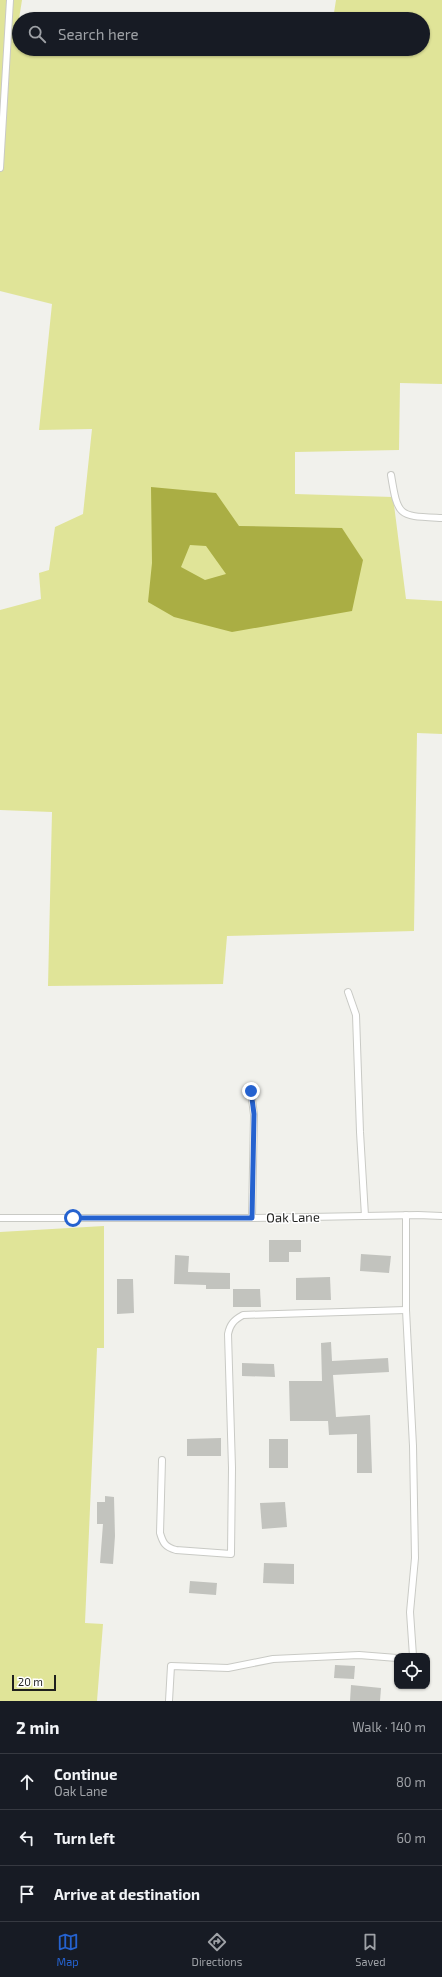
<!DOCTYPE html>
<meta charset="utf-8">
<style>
:root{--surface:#171b24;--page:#242831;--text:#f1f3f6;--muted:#9ea1a6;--line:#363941;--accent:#2562cf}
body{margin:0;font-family:"Exo 2",sans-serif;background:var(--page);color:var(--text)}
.controls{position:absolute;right:12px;bottom:12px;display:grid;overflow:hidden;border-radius:8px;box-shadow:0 1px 3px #0004}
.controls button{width:36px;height:36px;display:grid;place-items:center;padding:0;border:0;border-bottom:1px solid var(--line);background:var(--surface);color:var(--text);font:20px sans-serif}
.scale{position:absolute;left:12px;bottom:10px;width:44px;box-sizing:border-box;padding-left:4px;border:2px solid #1f201e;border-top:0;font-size:11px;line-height:14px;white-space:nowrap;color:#1f201e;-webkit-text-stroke:3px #fff;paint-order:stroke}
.stop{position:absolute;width:12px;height:12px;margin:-9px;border:3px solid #2562cf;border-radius:50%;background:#fff}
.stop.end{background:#2562cf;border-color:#fff;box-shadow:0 1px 4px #0008}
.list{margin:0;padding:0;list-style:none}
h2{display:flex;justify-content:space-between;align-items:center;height:52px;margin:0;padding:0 16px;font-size:17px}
h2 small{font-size:13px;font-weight:400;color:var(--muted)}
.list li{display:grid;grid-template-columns:26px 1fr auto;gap:12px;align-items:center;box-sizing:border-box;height:56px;padding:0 16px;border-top:1px solid var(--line)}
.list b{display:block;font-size:15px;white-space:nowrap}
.list p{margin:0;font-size:13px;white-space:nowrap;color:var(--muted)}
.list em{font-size:13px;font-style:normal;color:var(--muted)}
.icon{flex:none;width:22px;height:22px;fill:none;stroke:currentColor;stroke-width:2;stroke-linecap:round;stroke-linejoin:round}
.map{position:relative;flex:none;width:442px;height:1701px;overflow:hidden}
.search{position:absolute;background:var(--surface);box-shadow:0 1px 3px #0004;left:12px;right:12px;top:12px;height:44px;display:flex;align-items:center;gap:10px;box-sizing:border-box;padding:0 14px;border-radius:22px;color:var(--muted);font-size:15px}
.sheet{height:220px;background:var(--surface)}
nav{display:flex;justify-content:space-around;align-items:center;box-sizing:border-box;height:56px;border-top:1px solid var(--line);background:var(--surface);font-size:11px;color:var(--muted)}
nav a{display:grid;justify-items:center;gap:2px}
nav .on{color:var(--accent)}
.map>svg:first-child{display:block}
.green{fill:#e0e498}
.water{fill:#aaae44;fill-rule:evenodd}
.building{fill:#c2c3be}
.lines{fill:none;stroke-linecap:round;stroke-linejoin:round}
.service-casing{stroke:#c9cac5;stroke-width:8}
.service{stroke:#fff;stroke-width:6}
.route{stroke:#2562cf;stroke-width:5}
.labels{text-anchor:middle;stroke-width:3;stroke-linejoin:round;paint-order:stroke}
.street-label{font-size:13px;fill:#1f201e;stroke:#fff}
</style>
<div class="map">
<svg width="442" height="1701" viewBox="0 0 442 1701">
<rect width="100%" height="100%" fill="#f1f1ec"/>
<g class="green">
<path d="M0,0H22L19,19V49H423V19H333L336,0H442V384L400,383L399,450L295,452V494L393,497L406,599L442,601V734L417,733L414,931L227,936L223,984L48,986L52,812L0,810V610L41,599L39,573L49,570L55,527L83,514L92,429L39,430L52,304L0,291Z"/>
<path d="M104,1226V1348H97L85,1623L103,1624L97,1701H0V1232Z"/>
</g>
<path class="water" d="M151,487L216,493L239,526L342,528L363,560L352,611L232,632L174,617L148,602L152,563ZM190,545L206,546L226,574L205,580L181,567Z"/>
<g class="building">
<path d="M269,1240H301V1252H289V1262H269Z"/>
<path d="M361,1254L391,1256L389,1273L360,1271Z"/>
<path d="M175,1255L189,1256L188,1272L230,1273V1289H206V1285L174,1284Z"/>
<path d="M330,1277L331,1300H296V1278Z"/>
<path d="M117,1279H133L134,1313L117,1314Z"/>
<path d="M233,1289H260L261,1307H233Z"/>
<path d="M331,1342L332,1361L388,1358L389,1372L333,1375L336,1417L370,1415L372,1473H357V1434L329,1435L328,1421H290L289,1381H322L321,1343Z"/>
<path d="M242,1363L274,1364L275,1377L242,1376Z"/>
<path d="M221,1438V1456H187V1439Z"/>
<rect x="269" y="1439" width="19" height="29"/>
<path d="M105,1496L114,1497L115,1536L113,1564L100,1563L103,1524H97V1502H105Z"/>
<path d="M285,1502L287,1527L262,1529L260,1503Z"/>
<path d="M264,1563L294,1564V1584L263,1583Z"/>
<path d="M190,1581L217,1583L216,1595L189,1593Z"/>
<path d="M335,1665L355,1666L354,1679L334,1678Z"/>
<path d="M351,1685L381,1688L380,1701H350Z"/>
</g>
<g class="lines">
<g class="service-casing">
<g id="service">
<path d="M0,168L10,0"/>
<path d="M391,475C398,518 399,516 442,518"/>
<path d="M348,992L356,1015L360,1132L365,1216"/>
<path d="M251,1091L254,1115L252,1218"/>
<path d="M406,1215V1310L413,1446L415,1558L410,1612L413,1656"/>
<path d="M0,1218H252L418,1215L442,1216"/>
<path d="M162,1460L160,1533C163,1543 165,1547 176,1550L231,1554L232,1468L228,1334C230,1324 234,1320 243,1315L406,1310"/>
<path d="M169,1701L171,1666L228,1668L273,1659L359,1655L397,1658"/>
</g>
</g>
<use href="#service" class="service"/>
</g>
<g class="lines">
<path class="route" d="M73,1218H252L254,1114L251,1091"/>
</g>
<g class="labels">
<g class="street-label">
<text transform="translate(293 1217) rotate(-1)" y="5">Oak Lane</text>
</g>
</g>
</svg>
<div class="controls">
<button><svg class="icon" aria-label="locate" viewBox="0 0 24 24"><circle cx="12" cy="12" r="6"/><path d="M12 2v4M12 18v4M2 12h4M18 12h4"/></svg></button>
</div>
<div class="scale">20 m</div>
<div class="stop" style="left:73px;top:1218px"></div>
<div class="stop end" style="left:251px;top:1091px"></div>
<div class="search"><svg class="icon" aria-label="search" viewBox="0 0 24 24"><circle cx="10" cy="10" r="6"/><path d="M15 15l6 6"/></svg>Search here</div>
</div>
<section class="sheet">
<h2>2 min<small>Walk · 140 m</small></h2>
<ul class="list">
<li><svg class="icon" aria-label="ahead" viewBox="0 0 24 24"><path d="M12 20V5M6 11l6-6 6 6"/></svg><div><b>Continue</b><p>Oak Lane</p></div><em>80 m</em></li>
<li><svg class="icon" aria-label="left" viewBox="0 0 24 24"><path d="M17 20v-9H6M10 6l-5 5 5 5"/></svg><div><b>Turn left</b></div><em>60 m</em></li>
<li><svg class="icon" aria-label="arrive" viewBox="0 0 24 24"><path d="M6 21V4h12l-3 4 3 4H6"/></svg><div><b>Arrive at destination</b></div></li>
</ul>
</section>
<nav>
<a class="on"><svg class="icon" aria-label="map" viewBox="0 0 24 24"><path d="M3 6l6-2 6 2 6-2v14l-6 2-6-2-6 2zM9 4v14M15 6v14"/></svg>Map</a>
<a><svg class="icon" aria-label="directions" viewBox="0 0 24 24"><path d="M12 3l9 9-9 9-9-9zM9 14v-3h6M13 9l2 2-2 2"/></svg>Directions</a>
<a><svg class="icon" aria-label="saved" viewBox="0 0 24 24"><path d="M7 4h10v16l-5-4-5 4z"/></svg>Saved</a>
</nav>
